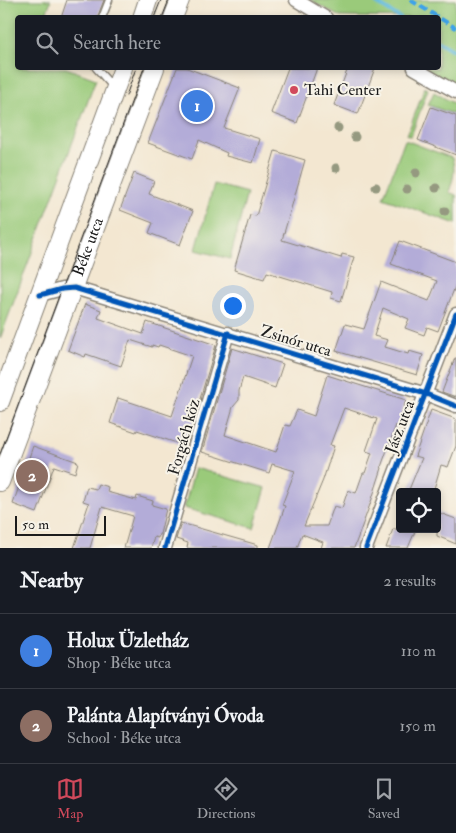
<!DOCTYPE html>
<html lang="en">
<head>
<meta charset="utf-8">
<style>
  :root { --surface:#171b24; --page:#20242c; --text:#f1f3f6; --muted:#9ea1a6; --line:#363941; --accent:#d1495b }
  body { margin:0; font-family:"IM FELL Double Pica",serif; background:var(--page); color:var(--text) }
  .controls { position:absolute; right:15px; bottom:15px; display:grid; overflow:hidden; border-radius:5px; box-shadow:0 2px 8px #0003 }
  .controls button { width:45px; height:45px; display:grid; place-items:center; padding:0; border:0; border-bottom:1px solid var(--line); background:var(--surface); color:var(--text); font:25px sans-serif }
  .scale { position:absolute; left:15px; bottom:12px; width:91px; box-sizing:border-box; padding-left:5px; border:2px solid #1c1c1c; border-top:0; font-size:14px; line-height:18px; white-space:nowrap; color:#1c1c1c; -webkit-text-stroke:4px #f7f3e8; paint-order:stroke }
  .you { position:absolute; left:232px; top:305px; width:18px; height:18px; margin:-12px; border:4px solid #fff; border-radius:50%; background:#1a73e8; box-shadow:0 0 0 8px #1a73e833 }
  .badge { display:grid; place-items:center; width:32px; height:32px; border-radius:50%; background:var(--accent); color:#fff; font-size:16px; font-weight:700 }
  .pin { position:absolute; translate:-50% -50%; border:2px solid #fff; box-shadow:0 1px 5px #0006 }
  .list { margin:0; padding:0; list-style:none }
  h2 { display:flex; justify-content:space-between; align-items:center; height:65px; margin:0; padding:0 20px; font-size:21px }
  h2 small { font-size:16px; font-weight:400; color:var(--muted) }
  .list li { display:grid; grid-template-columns:32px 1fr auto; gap:15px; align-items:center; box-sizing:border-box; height:75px; padding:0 20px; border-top:1px solid var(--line) }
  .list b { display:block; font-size:19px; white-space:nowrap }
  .list p { margin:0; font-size:16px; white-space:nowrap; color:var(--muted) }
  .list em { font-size:16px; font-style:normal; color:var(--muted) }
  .icon { flex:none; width:28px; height:28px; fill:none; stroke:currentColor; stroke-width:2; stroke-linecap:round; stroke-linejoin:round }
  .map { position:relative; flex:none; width:456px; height:548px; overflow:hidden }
  .search { position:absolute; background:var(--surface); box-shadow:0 2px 8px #0003; left:15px; right:15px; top:15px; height:55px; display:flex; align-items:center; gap:12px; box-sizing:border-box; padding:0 18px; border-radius:5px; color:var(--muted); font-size:19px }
  .sheet { height:215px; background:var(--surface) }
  nav { display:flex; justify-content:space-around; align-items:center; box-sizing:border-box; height:70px; border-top:1px solid var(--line); background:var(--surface); font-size:14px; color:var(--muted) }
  nav a { display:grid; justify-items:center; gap:2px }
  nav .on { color:var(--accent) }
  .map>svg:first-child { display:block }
  .green { fill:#9aca7a; stroke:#5b734b }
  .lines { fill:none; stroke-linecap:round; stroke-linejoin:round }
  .stream { stroke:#62bbdf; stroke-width:4 }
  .building { fill:#b3acd8; fill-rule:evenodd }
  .lane-casing { stroke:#888276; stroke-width:9 }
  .street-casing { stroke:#888276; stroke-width:15 }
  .secondary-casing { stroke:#888276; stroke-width:20 }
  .lane { stroke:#fff; stroke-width:6 }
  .street { stroke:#fff; stroke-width:12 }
  .secondary { stroke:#fff; stroke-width:18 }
  .tram { stroke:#1c1c1c; stroke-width:1 }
  .quiet { stroke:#3da2ea; stroke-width:4; stroke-dasharray:8 4; stroke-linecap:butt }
  .cycleway-casing { stroke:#f7f3e8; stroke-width:8 }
  .cycleway { stroke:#0057b8; stroke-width:5 }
  .tree { fill:#959980 }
  .poi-dot { fill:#d1495b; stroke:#f7f3e8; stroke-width:2 }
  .labels { text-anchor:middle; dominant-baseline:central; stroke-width:4; stroke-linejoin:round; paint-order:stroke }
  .poi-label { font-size:16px; fill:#1c1c1c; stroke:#f7f3e8; text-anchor:start }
  .street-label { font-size:16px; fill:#1c1c1c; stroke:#f7f3e8 }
</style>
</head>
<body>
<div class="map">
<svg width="456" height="548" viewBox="0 0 456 548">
  <rect width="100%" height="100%" fill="#f7f3e8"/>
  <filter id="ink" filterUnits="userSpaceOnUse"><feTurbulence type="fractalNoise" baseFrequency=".02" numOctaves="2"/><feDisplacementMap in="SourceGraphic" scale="10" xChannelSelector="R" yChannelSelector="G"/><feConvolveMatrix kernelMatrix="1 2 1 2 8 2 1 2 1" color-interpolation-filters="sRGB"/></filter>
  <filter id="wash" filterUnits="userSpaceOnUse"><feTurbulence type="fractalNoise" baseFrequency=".0096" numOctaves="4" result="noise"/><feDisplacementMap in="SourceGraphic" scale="20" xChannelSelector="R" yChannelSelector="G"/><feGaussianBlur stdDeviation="1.12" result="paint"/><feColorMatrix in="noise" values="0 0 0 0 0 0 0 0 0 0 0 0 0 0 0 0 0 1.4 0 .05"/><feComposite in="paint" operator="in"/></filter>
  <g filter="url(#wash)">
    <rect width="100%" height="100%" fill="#f3e7d1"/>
    <g class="green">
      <path d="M0,0H51L45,17L18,18V68H66L96,79L0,339Z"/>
      <path d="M310,0H456V87L424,68H438V18L340,17Z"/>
      <path d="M425,87L428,89L411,136L407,135Z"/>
      <path d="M434,92L456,105V115L428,105Z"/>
      <path d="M405,140L452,158C456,170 453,180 449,192L456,195V224L383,198Z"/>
      <path d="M214,184L247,193L230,259L196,250Z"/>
      <path d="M195,468L266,488L254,528L184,508Z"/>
    </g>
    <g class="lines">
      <g class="stream">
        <path d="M372,0L400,18"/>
        <path d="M438,41L456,52"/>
      </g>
    </g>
    <g id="blocks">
      <g class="building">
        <path d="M67,0H104L97,18H61Z"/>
        <path d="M177,68H187L240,88L224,128L260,139L253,163L226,156L227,153L199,140L192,159L148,143Z"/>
        <path d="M288,68H317L297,123L271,113Z"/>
        <path d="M348,68H375L358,114L334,105Z"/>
        <path d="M431,107L456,116V155L418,140Z"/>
        <path d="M275,151L305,160L282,240L341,258L342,254L354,257L341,301L331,298L332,292L267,272L264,279L234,270L250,215L256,216Z"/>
        <path d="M134,173L154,181L149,194L193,211L180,245L149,233L153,223L120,210Z"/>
        <path d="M400,241L456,262V284L438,331L427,327L424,335L405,328L409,319L383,308L374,336L388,340L385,347L408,354L409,351L423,355L417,375L336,351L345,324L364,329L381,282L429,301L437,281L391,264Z"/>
        <path d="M85,304L101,310L98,318L143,334L147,322L216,345L186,446L137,430L136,432L110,423L118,398L172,416L192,356L159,345L158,347L152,345V347L130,340L121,366L86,354L85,357L68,350Z"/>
        <path d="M232,348L283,364L275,388L243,377L239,391V400L233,407L225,435L276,452L285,425L290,426L297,410L314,416L327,375L406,400L398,426L396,425L381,467L382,468L372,499L354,548H321L323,542L302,534L297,548H270L283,512L285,506L282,505L295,471L272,464L269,473L202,452ZM344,408L377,419L366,451L372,453L365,473H363L356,493L348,490L342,508L334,506L327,526H304L323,480L334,446L330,445Z"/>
        <path d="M455,358H456V397L442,392Z"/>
        <path d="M431,410L456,419V446L448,467L441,465L433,492H408L422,458L415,456Z"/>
        <path d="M33,446L78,462L75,473L54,466L37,513L13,504Z"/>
        <path d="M98,484L108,487L107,492L136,500L137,496L153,501L152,505L166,509L160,534H159L158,538L154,537L151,548H124L133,516L102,507L90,548H74L89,503L83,501L87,487L96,489Z"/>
        <path d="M437,512L456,519V544L437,536Z"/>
        <path d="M181,523L258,545V548H187L188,543L176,539Z"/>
        <path d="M393,529H416L408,548H386Z"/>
      </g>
    </g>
  </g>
  <g filter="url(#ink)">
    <use href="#blocks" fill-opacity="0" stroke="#888276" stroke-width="1"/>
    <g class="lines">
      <g class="lane-casing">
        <g id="lane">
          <path d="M102,18L109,0"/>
          <path d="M96,68L113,87"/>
        </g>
      </g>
      <g class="street-casing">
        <g id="street">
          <path d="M296,0L326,18"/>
          <path d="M414,68L456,92"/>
          <path d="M40,295L62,289L74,288L426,394L456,406"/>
          <path d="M165,548L228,333"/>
          <path d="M366,548L456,314"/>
        </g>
      </g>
      <g class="secondary-casing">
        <g id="secondary">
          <path d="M142,18L148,0"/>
          <path d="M173,18L180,0"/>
          <path d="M0,402L123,68"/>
          <path id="s1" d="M0,482L155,68"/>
        </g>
      </g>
      <use href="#lane" class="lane"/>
      <use href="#street" class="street"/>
      <use href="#secondary" class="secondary"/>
      <g class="tram">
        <path d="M154,18L161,0"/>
        <path d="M162,18L169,0"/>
        <path d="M126,96L136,68"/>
        <path d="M0,454L144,68"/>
      </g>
      <path class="quiet" d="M410,0L456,28"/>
      <g class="cycleway-casing">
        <g id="cycleway">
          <path d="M40,295L62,289L74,288L426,394L456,406"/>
          <path d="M165,548L228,333"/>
          <path d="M366,548L456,314"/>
        </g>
      </g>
      <use href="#cycleway" class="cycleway"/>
    </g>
    <g class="tree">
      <circle cx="338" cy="128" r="4.5"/>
      <circle cx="355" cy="137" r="4.5"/>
      <circle cx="336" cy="168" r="4.5"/>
      <circle cx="416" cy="173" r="4.5"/>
      <circle cx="376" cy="187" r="4.5"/>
      <circle cx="436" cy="188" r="4.5"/>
      <circle cx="407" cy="189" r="4.5"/>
      <circle cx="445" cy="211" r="4.5"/>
    </g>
  </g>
  <circle class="poi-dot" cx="294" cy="90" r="5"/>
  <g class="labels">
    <g class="poi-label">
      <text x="304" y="90">Tahi Center</text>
    </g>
    <g class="street-label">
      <text stroke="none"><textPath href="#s1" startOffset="251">Béke utca</textPath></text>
      <text transform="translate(296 341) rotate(17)">Zsinór utca</text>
      <text transform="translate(400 427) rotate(-69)">Jász utca</text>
      <text transform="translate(184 437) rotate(-74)">Forgách köz</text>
    </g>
  </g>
</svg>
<div class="controls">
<button><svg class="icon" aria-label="locate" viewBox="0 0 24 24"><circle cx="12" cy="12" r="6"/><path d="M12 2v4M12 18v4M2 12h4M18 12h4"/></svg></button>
</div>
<div class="scale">50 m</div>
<div class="you"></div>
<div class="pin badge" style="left:197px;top:106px;background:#3f7fe0">1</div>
<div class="pin badge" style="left:32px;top:476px;background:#8d6e63">2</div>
<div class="search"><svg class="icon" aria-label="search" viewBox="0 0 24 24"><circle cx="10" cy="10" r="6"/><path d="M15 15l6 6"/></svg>Search here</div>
</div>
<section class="sheet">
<h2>Nearby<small>2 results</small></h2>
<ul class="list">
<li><span class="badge" style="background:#3f7fe0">1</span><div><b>Holux Üzletház</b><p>Shop · Béke utca</p></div><em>110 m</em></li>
<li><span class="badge" style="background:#8d6e63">2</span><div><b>Palánta Alapítványi Óvoda</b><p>School · Béke utca</p></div><em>150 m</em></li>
</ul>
</section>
<nav>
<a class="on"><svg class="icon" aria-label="map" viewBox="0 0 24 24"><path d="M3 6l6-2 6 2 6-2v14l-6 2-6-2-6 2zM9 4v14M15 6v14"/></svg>Map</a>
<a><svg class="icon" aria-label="directions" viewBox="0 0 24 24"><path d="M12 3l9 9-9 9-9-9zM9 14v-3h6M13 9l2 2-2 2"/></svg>Directions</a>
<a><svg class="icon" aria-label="saved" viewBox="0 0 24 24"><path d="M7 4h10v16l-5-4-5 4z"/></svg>Saved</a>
</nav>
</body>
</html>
